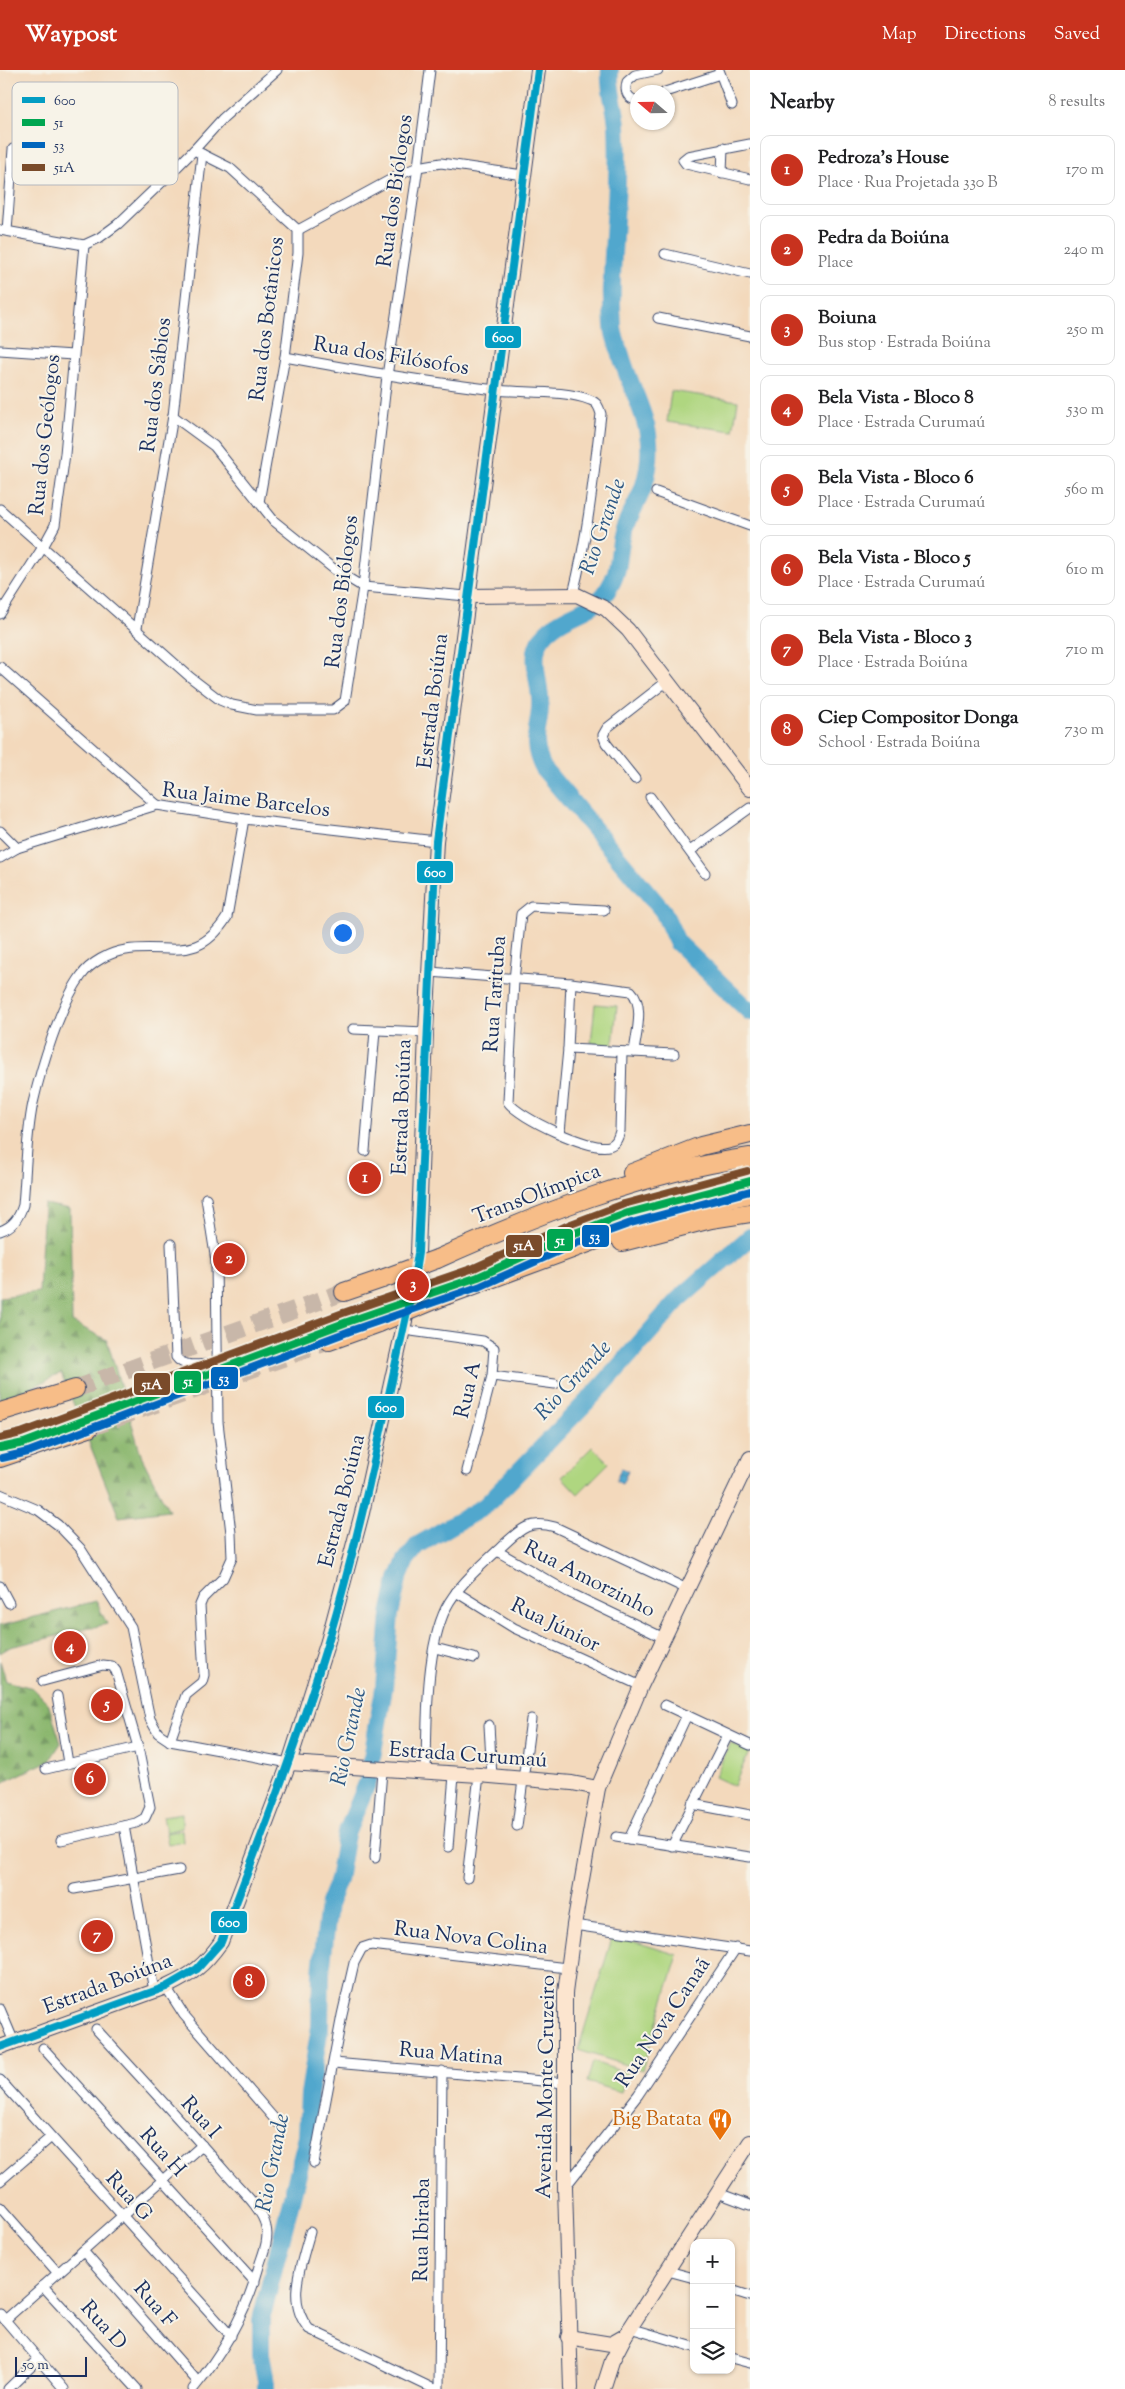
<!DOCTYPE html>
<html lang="en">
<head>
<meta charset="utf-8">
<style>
  :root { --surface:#fff; --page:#f2f2f2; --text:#202124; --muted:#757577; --line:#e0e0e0; --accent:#c8321e }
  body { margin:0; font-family:"Sorts Mill Goudy",serif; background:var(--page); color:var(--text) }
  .controls { position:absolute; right:15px; bottom:15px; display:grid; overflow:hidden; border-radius:10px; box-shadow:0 1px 4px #0004 }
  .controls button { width:45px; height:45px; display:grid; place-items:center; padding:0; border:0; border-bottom:1px solid var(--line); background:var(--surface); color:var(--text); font:25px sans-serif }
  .compass { position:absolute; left:630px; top:15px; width:45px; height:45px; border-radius:50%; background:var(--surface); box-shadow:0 1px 4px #0004; rotate:290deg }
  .scale { position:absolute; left:15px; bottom:12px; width:72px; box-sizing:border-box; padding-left:5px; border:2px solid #1b2f5e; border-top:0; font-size:14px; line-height:18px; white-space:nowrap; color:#1b2f5e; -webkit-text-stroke:4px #f7f3e8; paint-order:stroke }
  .you { position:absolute; left:342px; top:862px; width:18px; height:18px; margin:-12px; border:4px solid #fff; border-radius:50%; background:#1a73e8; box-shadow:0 0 0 8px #1a73e833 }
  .badge { display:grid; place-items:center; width:32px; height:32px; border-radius:50%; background:var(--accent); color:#fff; font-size:16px; font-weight:700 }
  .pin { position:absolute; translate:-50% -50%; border:2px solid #fff; box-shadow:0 1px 5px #0006 }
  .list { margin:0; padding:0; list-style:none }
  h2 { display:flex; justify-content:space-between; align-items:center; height:65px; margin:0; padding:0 20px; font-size:21px }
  h2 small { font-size:16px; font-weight:400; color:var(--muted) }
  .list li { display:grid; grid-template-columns:32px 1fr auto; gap:15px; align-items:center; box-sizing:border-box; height:70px; margin:0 10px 10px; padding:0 10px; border:1px solid var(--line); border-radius:10px }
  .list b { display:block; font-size:19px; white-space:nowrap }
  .list p { margin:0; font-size:16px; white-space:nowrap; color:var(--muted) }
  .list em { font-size:16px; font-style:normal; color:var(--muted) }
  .icon { flex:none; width:28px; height:28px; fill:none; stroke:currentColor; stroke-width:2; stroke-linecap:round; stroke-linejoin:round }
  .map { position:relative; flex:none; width:750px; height:2319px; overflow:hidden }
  header { display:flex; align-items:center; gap:30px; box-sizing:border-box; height:70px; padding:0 25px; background:var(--accent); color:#fff }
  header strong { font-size:24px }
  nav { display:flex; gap:28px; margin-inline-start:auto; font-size:18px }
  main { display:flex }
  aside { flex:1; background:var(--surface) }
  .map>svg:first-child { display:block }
  .grass { fill:url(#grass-tufts); stroke:#65826f }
  .forest { fill:url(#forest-firs); stroke:#537366 }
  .garden { fill:#afd680; stroke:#65826f }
  .water { fill:url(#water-ripples); stroke:#366b96 }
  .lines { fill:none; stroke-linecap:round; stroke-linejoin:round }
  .river { stroke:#51a7cd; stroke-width:18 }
  .highway-tunnel { stroke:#c8b7a9; stroke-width:18; stroke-dasharray:18 9; stroke-linecap:butt }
  .street-casing { stroke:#3b486c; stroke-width:11 }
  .secondary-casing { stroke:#3b486c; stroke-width:16 }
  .highway-casing { stroke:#3b486c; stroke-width:20 }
  .street { stroke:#fff; stroke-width:9 }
  .secondary { stroke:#fce5cf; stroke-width:14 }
  .highway { stroke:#f7bd88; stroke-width:18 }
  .highway-bridge-casing { stroke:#3b486c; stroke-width:20; stroke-linecap:butt }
  .highway-bridge { stroke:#f7bd88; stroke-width:18 }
  .bus-1-casing { stroke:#f7f3e8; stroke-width:11 }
  .bus-2-casing { stroke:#f7f3e8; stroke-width:11 }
  .bus-3-casing { stroke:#f7f3e8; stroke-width:11 }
  .bus-4-casing { stroke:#f7f3e8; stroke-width:11 }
  .bus-1 { stroke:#039dc3; stroke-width:8 }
  .bus-2 { stroke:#00a651; stroke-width:8 }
  .bus-3 { stroke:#0065bd; stroke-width:8 }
  .bus-4 { stroke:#7a4b2a; stroke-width:8 }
  .labels { text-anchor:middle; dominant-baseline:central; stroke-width:4; stroke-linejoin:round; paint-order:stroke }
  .street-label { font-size:21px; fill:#1b2f5e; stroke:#f7f3e8 }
  .food-label { font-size:21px; fill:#c56008; stroke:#f7f3e8; text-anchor:end }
  .water-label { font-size:22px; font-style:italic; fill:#2e5985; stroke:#f7f3e8 }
  .key { fill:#f7f3e8; stroke:#b5b8bf; stroke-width:1 }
  .key-label { font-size:14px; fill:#1b2f5e }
  .line-badge { stroke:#f7f3e8; stroke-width:2 }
  .badge-label { font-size:14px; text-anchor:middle; font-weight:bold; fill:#fff }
</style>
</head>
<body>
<header>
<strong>Waypost</strong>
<nav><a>Map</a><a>Directions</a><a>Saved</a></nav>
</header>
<main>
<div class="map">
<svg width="750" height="2319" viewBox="0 0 750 2319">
  <defs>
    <pattern id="grass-tufts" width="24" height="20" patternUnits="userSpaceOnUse" patternTransform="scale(1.25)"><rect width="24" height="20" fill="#afd680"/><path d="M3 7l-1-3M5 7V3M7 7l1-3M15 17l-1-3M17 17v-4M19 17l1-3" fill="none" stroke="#96b871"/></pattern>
    <pattern id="forest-firs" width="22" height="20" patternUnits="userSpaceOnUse" patternTransform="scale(1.25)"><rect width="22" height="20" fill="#8bb76e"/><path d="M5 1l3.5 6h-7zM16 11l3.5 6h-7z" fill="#71955e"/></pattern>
    <pattern id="water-ripples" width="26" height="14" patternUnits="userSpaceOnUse" patternTransform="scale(1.25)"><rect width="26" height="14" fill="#51a7cd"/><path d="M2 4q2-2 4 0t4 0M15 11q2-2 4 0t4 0" fill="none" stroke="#4288aa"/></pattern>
  </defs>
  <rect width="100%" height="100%" fill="#f7f3e8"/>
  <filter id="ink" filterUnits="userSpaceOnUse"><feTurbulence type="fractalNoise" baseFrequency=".02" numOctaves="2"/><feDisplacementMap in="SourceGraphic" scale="10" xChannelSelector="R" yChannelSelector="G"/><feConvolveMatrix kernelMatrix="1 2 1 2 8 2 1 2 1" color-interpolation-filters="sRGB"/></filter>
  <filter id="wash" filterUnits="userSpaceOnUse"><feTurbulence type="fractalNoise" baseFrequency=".0096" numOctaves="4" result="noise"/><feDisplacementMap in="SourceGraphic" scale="20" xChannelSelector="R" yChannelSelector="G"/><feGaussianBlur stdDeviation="1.12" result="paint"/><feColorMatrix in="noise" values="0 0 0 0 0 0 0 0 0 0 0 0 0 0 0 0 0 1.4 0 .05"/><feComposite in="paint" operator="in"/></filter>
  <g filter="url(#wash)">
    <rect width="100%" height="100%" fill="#f3d9bc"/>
    <path class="grass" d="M182,1743V1758L166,1762L163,1746Z"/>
    <g class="forest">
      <path d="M44,1134L70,1139L72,1252L107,1270L142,1388L169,1441L119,1447L61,1303L0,1334V1227L39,1222Z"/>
      <path d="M96,1531L107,1554L10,1577L0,1583V1556Z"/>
      <path d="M0,1591L6,1611L33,1618L48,1633L61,1673L50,1690L0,1714Z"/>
    </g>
    <g class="garden">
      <path d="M671,321L738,331L733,361L667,352Z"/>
      <path d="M595,934L617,936L613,975L591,973Z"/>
      <path d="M592,1377L609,1393L578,1424L562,1407Z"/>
      <path d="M730,1673L749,1682L734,1716L715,1707Z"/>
      <path d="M182,1760L183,1772L168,1775L166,1763Z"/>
      <path d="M613,1865L678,1885L642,2000L578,1980Z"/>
      <path d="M593,1992L627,2003L621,2022L587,2012Z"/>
    </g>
    <path class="water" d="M621,1398L628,1401L622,1414L616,1411Z"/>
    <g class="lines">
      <g class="river">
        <path d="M610,0C608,20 616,37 617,56C621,121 608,191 613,256C613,264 617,274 620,282C634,333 661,359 644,415C639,431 629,445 624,460C616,484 623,497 607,521C595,540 570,543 554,556C525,577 538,600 540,628C542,658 528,666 543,698L663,841L677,872L750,942"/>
        <path d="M266,2319V2310L261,2285V2250L307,2067L309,2024L320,1957L321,1902L329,1833L338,1810L346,1764L368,1711L384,1618L390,1544L398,1509L406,1490L418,1475L485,1436L602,1316L678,1230L750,1167"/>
      </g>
    </g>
  </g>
  <g filter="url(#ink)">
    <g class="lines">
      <g class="highway-tunnel">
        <path d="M75,1319L344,1222"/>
        <path d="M89,1358L329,1271"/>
      </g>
      <g class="street-casing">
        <g id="street">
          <path d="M719,0L732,35"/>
          <path d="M665,22L720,4"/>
          <path d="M638,31C628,29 624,22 627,12L635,5L658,0"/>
          <path d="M750,74L688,86L683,90L686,94L750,109"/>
          <path d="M202,84L230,98L298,160V183L285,287L259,432"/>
          <path d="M722,103L723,78"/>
          <path d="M0,160L84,175L99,168L118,154L163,111L194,80L223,48L277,0"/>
          <path d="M298,160L399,105L418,97L441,93L523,105"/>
          <path d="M7,161L13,79"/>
          <path d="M665,184L750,204"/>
          <path d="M658,248L750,266"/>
          <path d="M0,280L73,285"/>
          <path d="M285,287C355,300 425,312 496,320C523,323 566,320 590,330C597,332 599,337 601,344C594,404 588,465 573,524"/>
          <path d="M173,346L214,376L274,451L335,500L363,517L467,526"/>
          <path d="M656,422L750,456"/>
          <path d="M0,439L190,607L220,630L232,635L257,640H333L345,631L363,517L387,306L418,97L430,0"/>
          <path d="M0,544L43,477L55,455L65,384L84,175"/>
          <path d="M137,558L173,346L202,84L194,80"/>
          <path d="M0,597L157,735"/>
          <path d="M635,709L606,673L603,665L607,658L666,612"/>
          <path d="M650,727L705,803"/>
          <path d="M0,761L17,778"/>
          <path d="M690,781L750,738"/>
          <path d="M0,788L17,778L157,735L244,749L436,771"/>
          <path d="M604,840L531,836L521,844L514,910L508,1032C519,1048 590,1081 609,1076C616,1074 618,1068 620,1061L622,983"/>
          <path d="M430,902L571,913L631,921C645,935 636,964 634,982"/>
          <path d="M353,959L426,962"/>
          <path d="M568,979L674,984"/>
          <path d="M560,1062L568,979L571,913"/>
          <path d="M365,1081L375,961"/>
          <path d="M0,1161C13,1157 19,1148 23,1135C26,1102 26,1066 33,1033C41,998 60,935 81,906C90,893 110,882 126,880C170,873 197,895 227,847L244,749"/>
          <path d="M171,1174L176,1287C184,1299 204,1294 218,1293"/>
          <path d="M404,1260L483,1271L494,1278L492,1306L467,1401"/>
          <path d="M492,1306L555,1314"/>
          <path d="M0,1424L38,1440L58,1455L80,1478L131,1557L150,1649L158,1663L170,1671L289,1693"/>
          <path d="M497,1481L568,1522L664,1568"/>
          <path d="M0,1516L9,1533"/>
          <path d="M456,1522L514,1558L641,1616"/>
          <path d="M435,1578L474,1588"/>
          <path d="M43,1611L103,1595L112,1596L116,1601L138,1677L150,1737L145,1748L136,1753L61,1770"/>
          <path d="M57,1626L68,1693"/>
          <path d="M665,1635L750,1675"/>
          <path d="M489,1655L492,1707"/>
          <path d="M170,1671L186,1625L202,1612L204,1605L200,1535L203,1528L223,1508L232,1488L231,1463L218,1352L216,1191L206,1128"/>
          <path d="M46,1699L138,1677"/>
          <path d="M426,1703C427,1655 425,1581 446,1538C457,1516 481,1496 499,1479C519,1461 527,1449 555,1457L687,1519"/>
          <path d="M692,1734L750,1745"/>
          <path d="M124,1756L154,1921"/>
          <path d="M517,1756L531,1649"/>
          <path d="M616,1767L750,1787"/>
          <path d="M629,1769L687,1645"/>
          <path d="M672,1776L728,1665"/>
          <path d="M448,1777L454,1705"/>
          <path d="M375,1788L382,1701"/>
          <path d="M467,1808L479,1705"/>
          <path d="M74,1819L179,1800"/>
          <path d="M574,1855L750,1881"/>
          <path d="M166,1917L184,1945L278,2053"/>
          <path d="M0,1939L14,1972"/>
          <path d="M96,1959C140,2007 185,2055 228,2105C240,2119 262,2138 266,2157C269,2169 264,2181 260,2193C247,2241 224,2282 193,2319"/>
          <path d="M43,1978L255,2212"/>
          <path d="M334,1993L565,2013"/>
          <path d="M0,2010L231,2266"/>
          <path d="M314,2093L342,1945L354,1893L362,1878L371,1875L567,1898"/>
          <path d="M0,2111L51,2067"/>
          <path d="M565,2117L638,2025L736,1878"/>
          <path d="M718,2123L750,2135"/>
          <path d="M0,2137L58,2203"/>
          <path d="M310,2162C302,2193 285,2232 309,2259L434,2319"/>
          <path d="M83,2181L198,2312"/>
          <path d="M668,2201L694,2208"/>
          <path d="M43,2216L137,2319"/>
          <path d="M731,2220L750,2226"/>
          <path d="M0,2244L64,2319"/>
          <path d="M5,2250L202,2075"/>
          <path d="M630,2258L694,2277"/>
          <path d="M731,2288L750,2293"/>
          <path d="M8,2319L39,2289"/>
          <path d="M439,2319L442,2001"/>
        </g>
      </g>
      <g class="secondary-casing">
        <g id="secondary">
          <path d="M467,526L577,525L606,539L628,560L750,719"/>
          <path d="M289,1693L479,1705L572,1713L598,1718"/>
          <path d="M0,1977L166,1917C193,1904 204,1896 221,1872L289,1693L328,1571L362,1443L413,1215L418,1183L426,962L436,771L538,0"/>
          <path d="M568,2267L611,2274L625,2266"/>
          <path d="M571,2319L565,2117V1923L574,1855L598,1718L641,1616L750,1388"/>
          <path d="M603,2319L612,2291L625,2266L750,2072"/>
        </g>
      </g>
      <g class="highway-casing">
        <g id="highway">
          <path d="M632,1103L701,1076L750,1064"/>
          <path d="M622,1172L711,1149L750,1143"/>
          <path d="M437,1189C538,1144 641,1103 750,1087"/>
          <path d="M344,1222L382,1209"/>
          <path d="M447,1225L648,1151L699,1135L750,1124"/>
          <path d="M329,1271L379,1253"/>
          <path d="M0,1342L75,1319"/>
          <path d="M0,1388L89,1358"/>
        </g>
      </g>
      <use href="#street" class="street"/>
      <use href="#secondary" class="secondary"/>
      <use href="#highway" class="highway"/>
      <g class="highway-bridge-casing">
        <g id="highway-bridge">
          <path d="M382,1209L437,1189"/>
          <path d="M379,1253L447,1225"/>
        </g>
      </g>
      <use href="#highway-bridge" class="highway-bridge"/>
      <g class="bus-1-casing">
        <path id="bus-1" d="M0,1977L166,1917L197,1899L221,1872C259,1773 297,1674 328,1572C363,1455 386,1334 413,1215L418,1183L436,771L538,0"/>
      </g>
      <g class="bus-2-casing">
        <path id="bus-2" d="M0,1378L24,1373L347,1252L478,1207L575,1163L628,1143L750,1111"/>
      </g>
      <g class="bus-3-casing">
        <path id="bus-3" d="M2,1388L28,1382L350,1261L481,1216L579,1172L631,1153L750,1121"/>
      </g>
      <g class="bus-4-casing">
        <path id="bus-4" d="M0,1368L21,1363L343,1243L474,1198L571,1154L624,1134L747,1101"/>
      </g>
      <use href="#bus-1" class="bus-1"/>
      <use href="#bus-2" class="bus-2"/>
      <use href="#bus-3" class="bus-3"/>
      <use href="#bus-4" class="bus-4"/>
    </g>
  </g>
  <defs>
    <g id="restaurant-pin" transform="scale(1.25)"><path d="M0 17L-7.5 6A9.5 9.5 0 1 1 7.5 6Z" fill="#e8710a" stroke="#f7f3e8"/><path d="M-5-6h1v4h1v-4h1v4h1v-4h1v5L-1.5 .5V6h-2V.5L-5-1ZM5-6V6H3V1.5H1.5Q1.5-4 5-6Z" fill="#fff"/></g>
  </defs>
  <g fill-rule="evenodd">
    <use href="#restaurant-pin" x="720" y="2050"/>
  </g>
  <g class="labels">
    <g class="street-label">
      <text transform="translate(396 121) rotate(-82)">Rua dos Biólogos</text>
      <text transform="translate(268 249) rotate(-83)">Rua dos Botânicos</text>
      <text transform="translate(391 287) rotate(9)">Rua dos Filósofos</text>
      <text transform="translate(157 315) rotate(-83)">Rua dos Sábios</text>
      <text transform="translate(46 365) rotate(-84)">Rua dos Geólogos</text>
      <text transform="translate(343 522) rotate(-83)">Rua dos Biólogos</text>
      <text transform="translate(434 631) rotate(-83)">Estrada Boiúna</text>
      <text transform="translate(246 731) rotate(7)">Rua Jaime Barcelos</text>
      <text transform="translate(496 924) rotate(-86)">Rua Tarituba</text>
      <text transform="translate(403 1037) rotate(-88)">Estrada Boiúna</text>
      <text transform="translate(537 1125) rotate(-21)">TransOlímpica</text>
      <text transform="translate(469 1320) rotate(-77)">Rua A</text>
      <text transform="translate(343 1431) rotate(-76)">Estrada Boiúna</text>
      <text transform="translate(589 1510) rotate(27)">Rua Amorzinho</text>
      <text transform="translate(555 1556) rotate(26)">Rua Júnior</text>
      <text transform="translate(468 1686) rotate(4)">Estrada Curumaú</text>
      <text transform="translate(471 1869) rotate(7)">Rua Nova Colina</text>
      <text transform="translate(108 1915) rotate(-21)">Estrada Boiúna</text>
      <text transform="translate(664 1953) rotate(-56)">Rua Nova Canaã</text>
      <text transform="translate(451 1985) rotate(5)">Rua Matina</text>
      <text transform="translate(547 2017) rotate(-89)">Avenida Monte Cruzeiro</text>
      <text transform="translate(200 2048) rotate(48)">Rua I</text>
      <text transform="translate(162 2083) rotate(48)">Rua H</text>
      <text transform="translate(128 2127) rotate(48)">Rua G</text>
      <text transform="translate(423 2160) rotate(-89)">Rua Ibiraba</text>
      <text transform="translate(154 2235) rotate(49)">Rua F</text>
      <text transform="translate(103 2256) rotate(48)">Rua D</text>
    </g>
    <g class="food-label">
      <text x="702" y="2050">Big Batata</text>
    </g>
    <g class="water-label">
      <text transform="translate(604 457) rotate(-71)">Rio Grande</text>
      <text transform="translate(574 1311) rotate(-47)">Rio Grande</text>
      <text transform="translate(350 1667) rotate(-78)">Rio Grande</text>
      <text transform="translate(274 2093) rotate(-79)">Rio Grande</text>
    </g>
  </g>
  <rect x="12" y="12" width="166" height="103" rx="8" class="key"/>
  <rect x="22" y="27" width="23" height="6" fill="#039dc3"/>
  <rect x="22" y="49" width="23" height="7" fill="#00a651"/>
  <rect x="22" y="72" width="23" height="6" fill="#0065bd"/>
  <rect x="22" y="94" width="23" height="7" fill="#7a4b2a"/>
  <g class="key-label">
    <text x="54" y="35">600</text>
    <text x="54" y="57">51</text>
    <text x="54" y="80">53</text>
    <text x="54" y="102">51A</text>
  </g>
  <g class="line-badge">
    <rect x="484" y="255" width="38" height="24" rx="5" fill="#039dc3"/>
    <rect x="416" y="790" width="38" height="24" rx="5" fill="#039dc3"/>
    <rect x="581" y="1154" width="29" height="24" rx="5" fill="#0065bd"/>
    <rect x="546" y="1158" width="28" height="24" rx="5" fill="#00a651"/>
    <rect x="505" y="1164" width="38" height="24" rx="5" fill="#7a4b2a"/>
    <rect x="210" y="1296" width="29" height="24" rx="5" fill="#0065bd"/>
    <rect x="173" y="1300" width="29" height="24" rx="5" fill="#00a651"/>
    <rect x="133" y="1302" width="38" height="24" rx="5" fill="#7a4b2a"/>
    <rect x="367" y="1325" width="38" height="24" rx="5" fill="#039dc3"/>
    <rect x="210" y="1840" width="38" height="24" rx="5" fill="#039dc3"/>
  </g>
  <g class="badge-label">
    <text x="503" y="272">600</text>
    <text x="435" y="807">600</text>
    <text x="595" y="1171">53</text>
    <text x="560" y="1175">51</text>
    <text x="524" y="1180">51A</text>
    <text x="224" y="1313">53</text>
    <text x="188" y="1316">51</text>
    <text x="152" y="1319">51A</text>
    <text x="386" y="1342">600</text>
    <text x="229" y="1857">600</text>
  </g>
</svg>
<div class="controls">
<button>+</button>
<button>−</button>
<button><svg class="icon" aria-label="layers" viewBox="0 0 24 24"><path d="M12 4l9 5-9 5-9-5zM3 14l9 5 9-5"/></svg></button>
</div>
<svg class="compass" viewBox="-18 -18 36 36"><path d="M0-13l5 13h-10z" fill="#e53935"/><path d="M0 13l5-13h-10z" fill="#757577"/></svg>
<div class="scale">50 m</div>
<div class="you"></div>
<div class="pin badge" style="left:365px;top:1108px">1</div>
<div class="pin badge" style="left:229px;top:1189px">2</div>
<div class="pin badge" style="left:413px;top:1215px">3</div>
<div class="pin badge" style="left:70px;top:1577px">4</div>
<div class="pin badge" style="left:107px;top:1635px">5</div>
<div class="pin badge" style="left:90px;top:1709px">6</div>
<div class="pin badge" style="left:97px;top:1866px">7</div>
<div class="pin badge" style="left:249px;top:1912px">8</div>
</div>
<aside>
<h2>Nearby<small>8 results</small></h2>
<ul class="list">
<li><span class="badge">1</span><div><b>Pedroza's House</b><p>Place · Rua Projetada 330 B</p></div><em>170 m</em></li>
<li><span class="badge">2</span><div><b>Pedra da Boiúna</b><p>Place</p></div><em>240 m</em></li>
<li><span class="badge">3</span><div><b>Boiuna</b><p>Bus stop · Estrada Boiúna</p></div><em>250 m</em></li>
<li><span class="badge">4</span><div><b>Bela Vista - Bloco 8</b><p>Place · Estrada Curumaú</p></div><em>530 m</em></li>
<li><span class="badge">5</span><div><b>Bela Vista - Bloco 6</b><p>Place · Estrada Curumaú</p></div><em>560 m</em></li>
<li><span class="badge">6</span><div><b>Bela Vista - Bloco 5</b><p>Place · Estrada Curumaú</p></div><em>610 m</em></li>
<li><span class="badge">7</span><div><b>Bela Vista - Bloco 3</b><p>Place · Estrada Boiúna</p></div><em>710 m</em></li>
<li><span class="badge">8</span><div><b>Ciep Compositor Donga</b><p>School · Estrada Boiúna</p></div><em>730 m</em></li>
</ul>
</aside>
</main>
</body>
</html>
